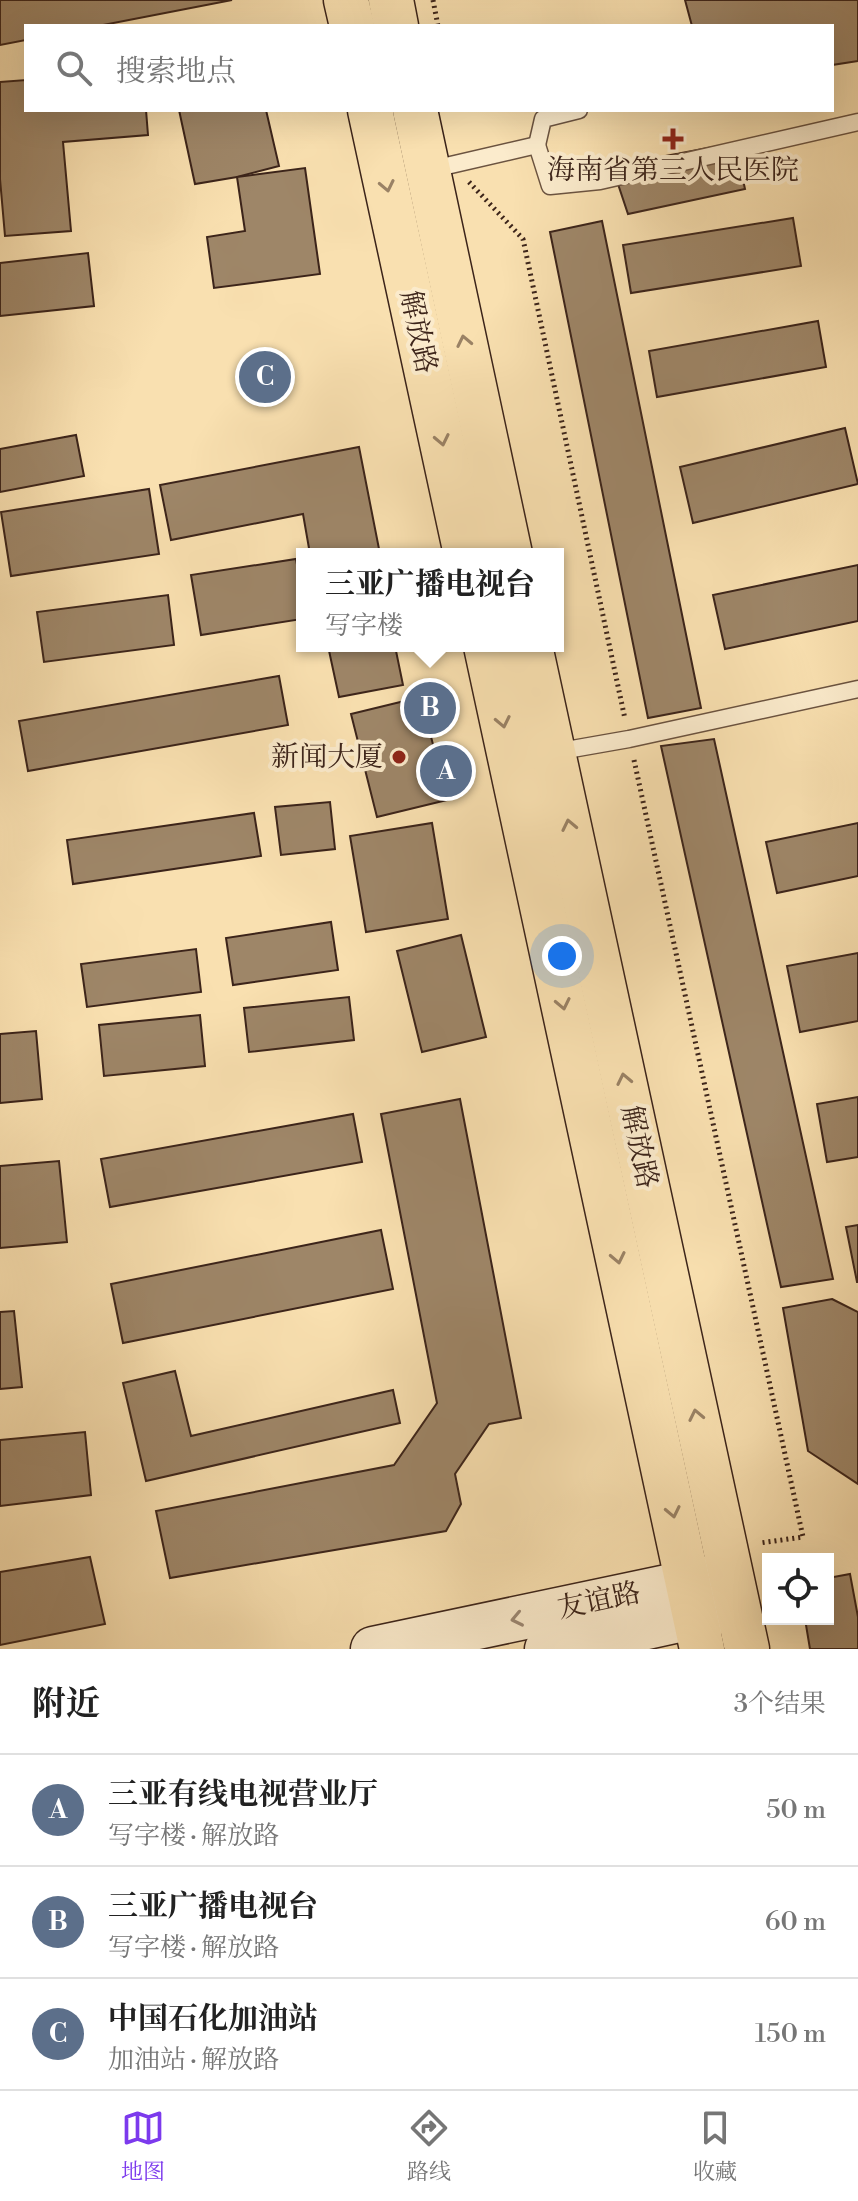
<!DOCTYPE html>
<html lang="zh">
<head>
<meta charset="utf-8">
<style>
  :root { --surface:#fff; --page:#f6f6f6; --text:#222; --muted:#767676; --line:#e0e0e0; --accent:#7c3aed }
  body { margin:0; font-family:"Libre Bodoni","Noto Serif SC",serif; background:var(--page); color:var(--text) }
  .controls { position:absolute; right:24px; bottom:24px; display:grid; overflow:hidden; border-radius:0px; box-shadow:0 8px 32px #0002 }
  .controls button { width:72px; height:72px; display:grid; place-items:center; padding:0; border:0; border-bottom:2px solid var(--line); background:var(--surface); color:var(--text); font:40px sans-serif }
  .you { position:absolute; left:562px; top:956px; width:28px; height:28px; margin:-20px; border:6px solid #fff; border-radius:50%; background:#1a73e8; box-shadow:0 0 0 12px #1a73e833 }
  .badge { display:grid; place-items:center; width:52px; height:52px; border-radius:50%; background:var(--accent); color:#fff; font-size:26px; font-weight:700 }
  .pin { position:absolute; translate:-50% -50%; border:4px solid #fff; box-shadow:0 2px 8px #0006 }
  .popup { position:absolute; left:296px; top:548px; width:268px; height:104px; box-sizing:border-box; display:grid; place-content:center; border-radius:0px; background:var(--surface); filter:drop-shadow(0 2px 6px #0005); font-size:26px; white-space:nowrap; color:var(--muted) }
  .popup b { font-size:30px; color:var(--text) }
  .popup::after { content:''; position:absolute; left:50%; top:100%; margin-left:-16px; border:16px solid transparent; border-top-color:var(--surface) }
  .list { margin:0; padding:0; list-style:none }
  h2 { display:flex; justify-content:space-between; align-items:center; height:104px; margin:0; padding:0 32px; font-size:34px }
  h2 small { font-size:26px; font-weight:400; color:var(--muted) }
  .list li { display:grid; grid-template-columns:52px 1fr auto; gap:24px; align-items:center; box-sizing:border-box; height:112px; padding:0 32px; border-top:2px solid var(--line) }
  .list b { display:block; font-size:30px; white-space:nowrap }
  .list p { margin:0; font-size:26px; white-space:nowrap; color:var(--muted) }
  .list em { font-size:26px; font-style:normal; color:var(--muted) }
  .icon { flex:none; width:44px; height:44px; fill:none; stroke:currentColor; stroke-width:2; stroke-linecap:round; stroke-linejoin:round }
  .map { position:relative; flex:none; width:858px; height:1649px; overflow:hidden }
  .search { position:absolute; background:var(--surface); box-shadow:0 8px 32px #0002; left:24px; right:24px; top:24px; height:88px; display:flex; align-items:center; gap:20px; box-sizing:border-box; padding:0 28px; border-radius:0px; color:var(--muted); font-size:30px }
  .sheet { height:440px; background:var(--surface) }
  nav { display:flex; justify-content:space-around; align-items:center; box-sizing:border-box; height:112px; border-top:2px solid var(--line); background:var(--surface); font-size:22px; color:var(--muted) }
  nav a { display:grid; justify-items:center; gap:4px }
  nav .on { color:var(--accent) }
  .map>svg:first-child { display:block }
  .building { fill:#9e8668; stroke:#3c241a; stroke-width:2 }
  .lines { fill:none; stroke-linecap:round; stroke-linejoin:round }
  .lane-casing { stroke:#6b5340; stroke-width:19 }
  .secondary-casing { stroke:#3c241a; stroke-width:47 }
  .primary-casing { stroke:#3c241a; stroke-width:47 }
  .path { stroke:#3c241a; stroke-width:5; stroke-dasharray:2 4; stroke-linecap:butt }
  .lane { stroke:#fbebcc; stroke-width:16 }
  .secondary { stroke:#fbebcc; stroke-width:44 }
  .primary { stroke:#f9e0b0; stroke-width:44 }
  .oneway { stroke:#9a8265 }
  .oneway2 { stroke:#9c8873 }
  .poi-dot { fill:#8f2418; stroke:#fbebcc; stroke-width:3 }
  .labels { text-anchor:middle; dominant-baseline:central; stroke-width:8; stroke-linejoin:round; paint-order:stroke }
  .poi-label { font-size:28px; fill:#3c241a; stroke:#fbebcc }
  .street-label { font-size:28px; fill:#3c241a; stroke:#fbebcc }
</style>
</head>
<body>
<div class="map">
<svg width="858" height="1649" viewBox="0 0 858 1649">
  <rect width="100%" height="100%" fill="#f9e0b0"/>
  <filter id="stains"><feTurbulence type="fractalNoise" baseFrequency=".0025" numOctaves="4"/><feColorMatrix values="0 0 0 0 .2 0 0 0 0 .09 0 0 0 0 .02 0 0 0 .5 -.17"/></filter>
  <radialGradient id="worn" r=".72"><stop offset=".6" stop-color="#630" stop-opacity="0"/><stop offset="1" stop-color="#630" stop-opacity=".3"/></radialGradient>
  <g class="building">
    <path d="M0,0H232L98,26H26V40L0,45Z"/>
    <path d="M685,0H858V61L832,65V26H692Z"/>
    <path d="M26,80V110H146L148,135L63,142L71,231L5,236L0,179V82Z"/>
    <path d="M179,110H266L279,166L237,177L195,184Z"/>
    <path d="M735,143L745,189L628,214L612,166Z"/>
    <path d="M305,168L320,274L214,288L207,237L245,231L237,177Z"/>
    <path d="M793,218L801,266L631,293L623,245Z"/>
    <path d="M602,221L701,708L648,718L550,232Z"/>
    <path d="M88,253L94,306L0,316V263Z"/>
    <path d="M818,321L826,367L657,397L649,351Z"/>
    <path d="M845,428L858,484L693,523L680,467Z"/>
    <path d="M76,435L84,476L0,492V449Z"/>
    <path d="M359,447L380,554H310L303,514L171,540L160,485Z"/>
    <path d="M149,489L159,554L11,576L1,512Z"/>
    <path d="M296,559L302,592V619L201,635L191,575Z"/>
    <path d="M858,565V621L725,649L713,595Z"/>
    <path d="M168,595L174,645L44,662L37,612Z"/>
    <path d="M328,646H395L403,685L339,697Z"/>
    <path d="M279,676L288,725L28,771L19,721Z"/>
    <path d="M421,697L447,800L377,817L351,714Z"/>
    <path d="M714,739L833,1279L781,1287L661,746Z"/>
    <path d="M330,802L335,849L281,855L275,807Z"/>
    <path d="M254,813L261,856L73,884L67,840Z"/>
    <path d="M432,823L448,919L366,932L350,836Z"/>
    <path d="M858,823V876L777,893L766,842Z"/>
    <path d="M331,922L338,970L233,985L226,938Z"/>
    <path d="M461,935L486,1037L422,1052L397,951Z"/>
    <path d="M196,949L201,992L87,1007L81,964Z"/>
    <path d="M858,953V1021L800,1032L787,966Z"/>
    <path d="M349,997L354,1040L249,1052L244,1008Z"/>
    <path d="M200,1015L205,1066L104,1076L99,1025Z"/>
    <path d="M36,1031L42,1099L0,1103V1034Z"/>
    <path d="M858,1097V1157L827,1162L817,1104Z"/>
    <path d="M460,1099L521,1418L489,1424L455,1474L461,1504L446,1531L170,1578L156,1511L394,1465L437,1403L381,1114Z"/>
    <path d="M353,1114L362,1162L110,1207L101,1159Z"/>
    <path d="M59,1161L67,1242L0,1248V1166Z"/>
    <path d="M858,1225V1282H857L846,1227Z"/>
    <path d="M381,1230L393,1289L123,1343L111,1284Z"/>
    <path d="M832,1299L858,1312V1484L808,1451L783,1308Z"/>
    <path d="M14,1311L22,1387L0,1389V1312Z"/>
    <path d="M175,1371L191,1436L393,1390L400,1423L146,1481L123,1383Z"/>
    <path d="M85,1432L91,1495L0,1506V1440Z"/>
    <path d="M90,1557L105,1624L0,1645V1572Z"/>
    <path d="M850,1574L858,1617V1649H810L805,1619H828V1578Z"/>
  </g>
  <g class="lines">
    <g class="lane-casing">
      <g id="lane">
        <path d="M537,145L543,119L579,110"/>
        <path d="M429,170L537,145L550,186L600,181L858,122"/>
        <path d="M555,752L629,739L858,689"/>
      </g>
    </g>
    <g class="secondary-casing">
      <g id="secondary">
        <path d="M373,1649L724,1575"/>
        <path d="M547,1649L733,1608"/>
      </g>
    </g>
    <g class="primary-casing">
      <g id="primary">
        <path d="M346,0L352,26"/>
        <path d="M391,0L396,26"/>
        <path d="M370,110L466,554"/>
        <path d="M415,110L510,554"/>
        <path d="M486,646L702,1649"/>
        <path d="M530,646L747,1649"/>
      </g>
    </g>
    <g class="path">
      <path d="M433,0L438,26"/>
      <path d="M469,182L523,239L625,719"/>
      <path d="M634,760L803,1537L760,1543"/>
    </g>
    <use href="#lane" class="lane"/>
    <use href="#secondary" class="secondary"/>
    <use href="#primary" class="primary"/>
  </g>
  <defs><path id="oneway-chevron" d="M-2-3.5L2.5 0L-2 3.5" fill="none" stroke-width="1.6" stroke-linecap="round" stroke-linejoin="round" transform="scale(2)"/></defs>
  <g class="oneway">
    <use href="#oneway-chevron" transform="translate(387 186) rotate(78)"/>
    <use href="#oneway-chevron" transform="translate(464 341) rotate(-102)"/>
    <use href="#oneway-chevron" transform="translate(442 440) rotate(78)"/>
    <use href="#oneway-chevron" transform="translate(503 722) rotate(78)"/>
    <use href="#oneway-chevron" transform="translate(569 825) rotate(-102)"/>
    <use href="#oneway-chevron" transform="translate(563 1004) rotate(78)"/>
    <use href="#oneway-chevron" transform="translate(624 1079) rotate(-102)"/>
    <use href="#oneway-chevron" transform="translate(618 1258) rotate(78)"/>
    <use href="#oneway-chevron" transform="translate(696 1415) rotate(-102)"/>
    <use href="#oneway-chevron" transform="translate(673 1512) rotate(78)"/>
  </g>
  <use class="oneway2" href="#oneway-chevron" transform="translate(517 1619) rotate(168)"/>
  <g class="poi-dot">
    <path d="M669 127h8v8h8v8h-8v8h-8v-8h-8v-8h8z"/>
    <circle cx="399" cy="757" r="8"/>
  </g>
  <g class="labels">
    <g class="poi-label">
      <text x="673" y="170">海南省第三人民医院</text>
      <text x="383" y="757" text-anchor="end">新闻大厦</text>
    </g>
    <g class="street-label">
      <text transform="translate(418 332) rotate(78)">解放路</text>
      <text transform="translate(639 1147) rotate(78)">解放路</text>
      <text transform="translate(599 1601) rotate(-12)">友谊路</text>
    </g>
  </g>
  <rect width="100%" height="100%" filter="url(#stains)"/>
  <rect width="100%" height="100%" fill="url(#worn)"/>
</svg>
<div class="controls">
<button><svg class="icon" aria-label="locate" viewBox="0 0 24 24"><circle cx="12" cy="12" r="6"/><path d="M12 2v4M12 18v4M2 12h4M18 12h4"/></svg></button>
</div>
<div class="you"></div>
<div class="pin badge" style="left:446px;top:771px;background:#5c6f8a">A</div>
<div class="pin badge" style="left:430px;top:708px;background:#5c6f8a">B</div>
<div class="popup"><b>三亚广播电视台</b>写字楼</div>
<div class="pin badge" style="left:265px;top:377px;background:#5c6f8a">C</div>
<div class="search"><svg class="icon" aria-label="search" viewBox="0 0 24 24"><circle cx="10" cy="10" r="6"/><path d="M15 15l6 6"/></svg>搜索地点</div>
</div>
<section class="sheet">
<h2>附近<small>3个结果</small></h2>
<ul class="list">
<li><span class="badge" style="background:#5c6f8a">A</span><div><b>三亚有线电视营业厅</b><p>写字楼 · 解放路</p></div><em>50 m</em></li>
<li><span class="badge" style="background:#5c6f8a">B</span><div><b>三亚广播电视台</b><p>写字楼 · 解放路</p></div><em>60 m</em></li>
<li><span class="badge" style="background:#5c6f8a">C</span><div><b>中国石化加油站</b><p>加油站 · 解放路</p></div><em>150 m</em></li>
</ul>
</section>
<nav>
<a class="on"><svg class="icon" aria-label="map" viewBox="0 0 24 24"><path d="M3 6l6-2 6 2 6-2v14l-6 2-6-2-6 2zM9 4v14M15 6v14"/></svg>地图</a>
<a><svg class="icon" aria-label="directions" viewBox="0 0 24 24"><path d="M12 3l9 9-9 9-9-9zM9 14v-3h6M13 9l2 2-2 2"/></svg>路线</a>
<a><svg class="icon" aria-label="saved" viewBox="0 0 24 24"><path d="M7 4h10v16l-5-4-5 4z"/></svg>收藏</a>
</nav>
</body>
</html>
